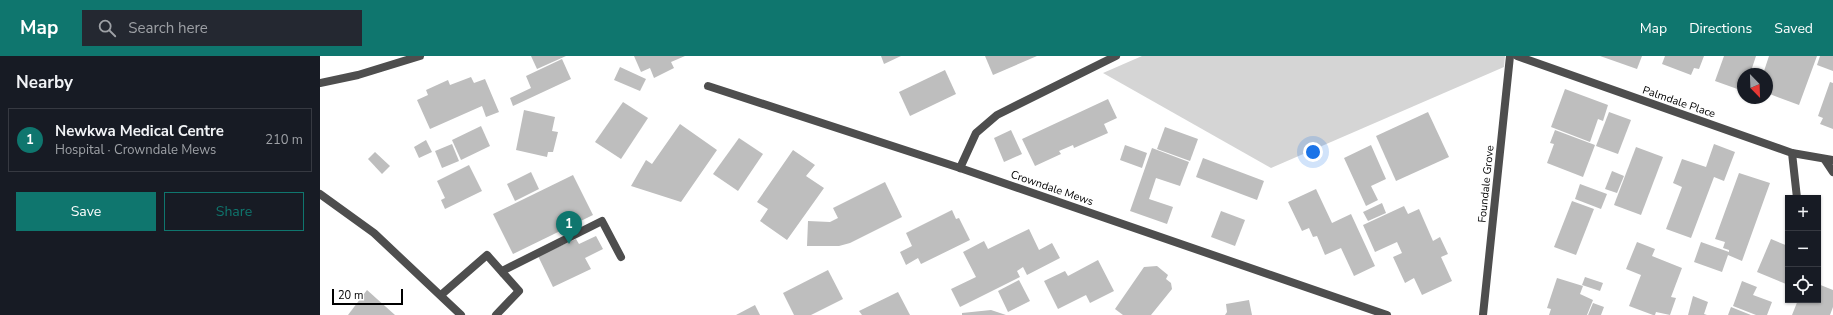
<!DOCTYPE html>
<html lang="en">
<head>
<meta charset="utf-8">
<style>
  :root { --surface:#171b24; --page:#242831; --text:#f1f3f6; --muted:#9ea1a6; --line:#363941; --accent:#0f766e }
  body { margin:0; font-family:"Nunito Sans",sans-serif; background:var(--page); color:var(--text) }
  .controls { position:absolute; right:12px; bottom:12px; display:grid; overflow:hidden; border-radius:0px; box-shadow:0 1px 3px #0004 }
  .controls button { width:36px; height:36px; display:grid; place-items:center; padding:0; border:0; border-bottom:1px solid var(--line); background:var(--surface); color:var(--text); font:20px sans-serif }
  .compass { position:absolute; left:1417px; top:12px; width:36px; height:36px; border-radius:50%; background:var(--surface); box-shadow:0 1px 3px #0004; rotate:157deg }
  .scale { position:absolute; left:12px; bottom:10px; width:71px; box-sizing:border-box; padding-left:4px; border:2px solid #000; border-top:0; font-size:11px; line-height:14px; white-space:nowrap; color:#000; -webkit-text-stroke:3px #fff; paint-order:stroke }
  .you { position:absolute; left:993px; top:96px; width:14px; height:14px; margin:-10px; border:3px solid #fff; border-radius:50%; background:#1a73e8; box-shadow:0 0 0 6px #1a73e833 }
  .badge { display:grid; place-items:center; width:26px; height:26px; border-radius:50%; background:var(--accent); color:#fff; font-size:13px; font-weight:700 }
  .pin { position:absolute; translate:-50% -33px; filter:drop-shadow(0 1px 2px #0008) }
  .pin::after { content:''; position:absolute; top:21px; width:14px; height:12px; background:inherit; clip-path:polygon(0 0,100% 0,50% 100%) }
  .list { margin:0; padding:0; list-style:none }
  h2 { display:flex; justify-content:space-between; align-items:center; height:52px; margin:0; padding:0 16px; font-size:17px }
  h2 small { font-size:13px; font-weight:400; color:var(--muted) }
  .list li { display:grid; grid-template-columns:26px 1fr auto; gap:12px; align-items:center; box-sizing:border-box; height:64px; margin:0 8px 8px; padding:0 8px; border:1px solid var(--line); border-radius:0px }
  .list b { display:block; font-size:15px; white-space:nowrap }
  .list p { margin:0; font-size:13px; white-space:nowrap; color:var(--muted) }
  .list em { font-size:13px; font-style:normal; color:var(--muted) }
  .actions { display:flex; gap:8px; padding:12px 16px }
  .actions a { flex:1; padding:9px 0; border:1px solid var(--accent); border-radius:0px; text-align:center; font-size:14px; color:var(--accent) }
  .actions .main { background:var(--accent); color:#fff }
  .icon { flex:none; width:22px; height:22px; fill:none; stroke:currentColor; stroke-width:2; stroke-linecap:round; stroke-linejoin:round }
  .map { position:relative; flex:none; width:1513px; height:259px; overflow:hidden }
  header { display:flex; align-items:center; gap:24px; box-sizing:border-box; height:56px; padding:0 20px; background:var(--accent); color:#fff }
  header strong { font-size:19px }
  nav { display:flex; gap:22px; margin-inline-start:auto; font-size:14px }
  .search { width:280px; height:36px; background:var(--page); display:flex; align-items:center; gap:10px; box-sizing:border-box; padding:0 14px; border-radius:0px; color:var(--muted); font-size:15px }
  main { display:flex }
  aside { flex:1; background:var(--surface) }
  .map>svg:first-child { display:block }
  .green { fill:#d5d5d5 }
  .building { fill:#bebebe }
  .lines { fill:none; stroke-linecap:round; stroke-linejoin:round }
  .lane { stroke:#4e4e4e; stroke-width:8 }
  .street { stroke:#4e4e4e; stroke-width:8 }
  .labels { text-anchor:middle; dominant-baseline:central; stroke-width:3; stroke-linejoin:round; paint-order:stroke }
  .street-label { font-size:11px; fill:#000; stroke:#fff }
</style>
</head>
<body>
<header>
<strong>Map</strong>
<div class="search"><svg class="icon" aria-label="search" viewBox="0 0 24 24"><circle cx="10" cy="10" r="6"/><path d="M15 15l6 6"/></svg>Search here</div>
<nav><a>Map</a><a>Directions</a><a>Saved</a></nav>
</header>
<main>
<aside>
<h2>Nearby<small></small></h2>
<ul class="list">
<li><span class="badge">1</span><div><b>Newkwa Medical Centre</b><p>Hospital · Crowndale Mews</p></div><em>210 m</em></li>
</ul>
<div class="actions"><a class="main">Save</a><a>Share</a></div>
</aside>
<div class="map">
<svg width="1513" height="259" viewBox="0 0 1513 259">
  <rect width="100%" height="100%" fill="#fff"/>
  <path class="green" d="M822,0H1185L1184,11L951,112L783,17Z"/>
  <g class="building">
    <path d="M211,0H246L217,13Z"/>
    <path d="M314,0H365L351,6L354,12L334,22L330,12L321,16Z"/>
    <path d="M561,0H581L564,8Z"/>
    <path d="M665,0H717L673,19Z"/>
    <path d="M1280,0H1322L1317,13Z"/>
    <path d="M1345,0H1384L1379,13L1374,12L1371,19L1342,8Z"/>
    <path d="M1404,0H1436L1430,18H1423V35L1395,25Z"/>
    <path d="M1449,0H1497L1479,49L1447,37V18H1443Z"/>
    <path d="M1500,0H1513V15L1497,9Z"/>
    <path d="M242,3L251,23L193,50L190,42L211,32L206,20Z"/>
    <path d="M300,11L326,23L320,35L294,24Z"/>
    <path d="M625,14L636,38L590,60L579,36Z"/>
    <path d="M151,21L154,27L165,23L179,56L166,61L162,50L110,73L97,44L108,39L106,34L128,24L130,29Z"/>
    <path d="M1510,26L1513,27V73L1500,68L1503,62L1498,60Z"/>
    <path d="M1245,33L1288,49L1283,65L1278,63L1270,86L1231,71Z"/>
    <path d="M788,43L797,62L784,68L788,77L754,92L753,89L739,95L741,98L715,110L702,83Z"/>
    <path d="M303,46L328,62L301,103L275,86Z"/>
    <path d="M204,54L235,61L232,75L238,76L233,96H228L227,101L196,94Z"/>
    <path d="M1108,56L1129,101L1076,125L1056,80Z"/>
    <path d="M1289,56L1311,64L1298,98L1276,90Z"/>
    <path d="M360,68L397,94L361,146L311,130L326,104L332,108Z"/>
    <path d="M161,70L170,90L141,104L132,84Z"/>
    <path d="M845,71L878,83L870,105L837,93Z"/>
    <path d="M691,74L702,98L684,106L674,82Z"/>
    <path d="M1235,74L1275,89L1263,121L1227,107L1234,88L1230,87Z"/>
    <path d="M419,82L443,98L418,135L393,118Z"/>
    <path d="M106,84L112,96L99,102L94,91Z"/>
    <path d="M132,88L139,105L122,112L115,95Z"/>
    <path d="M1394,88L1415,96L1404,125L1394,121L1371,182L1346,173L1362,131L1353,127L1362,103L1386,111Z"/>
    <path d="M805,89L827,97L822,112L800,104Z"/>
    <path d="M1051,89L1066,123L1051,130L1058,144L1046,150L1024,102Z"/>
    <path d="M1316,91L1343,101L1321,159L1294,149Z"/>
    <path d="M832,92L869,106L860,130L836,122L829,143L853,151L847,168L810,155Z"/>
    <path d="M473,94L495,109L486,120L504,132L467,184L440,165L448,153L437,146Z"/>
    <path d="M55,96L70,110L62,118L48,103Z"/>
    <path d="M883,102L944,125L937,144L876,121Z"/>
    <path d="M149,109L162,135L125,153L121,144L125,142L117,125Z"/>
    <path d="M1292,115L1304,120L1297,137L1285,133Z"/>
    <path d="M211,116L219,133L195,145L187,128Z"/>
    <path d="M1419,117L1450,127L1422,205L1408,199L1402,216L1374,206L1381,186L1409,196V194L1403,192L1405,186L1395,183Z"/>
    <path d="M253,119L273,159L193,198L173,158Z"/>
    <path d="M565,126L582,161L530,187L519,190H487L488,165L510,166L518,162L513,152Z"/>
    <path d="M1260,128L1287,138L1281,153L1255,143Z"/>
    <path d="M996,133L1012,167L1031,158L1055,210L1034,220L1021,192L1005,199L997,180L993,181L989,172L982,175L968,146Z"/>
    <path d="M1252,145L1274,153L1256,199L1234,191Z"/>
    <path d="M1062,147L1066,157L1048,165L1043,156Z"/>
    <path d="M1084,150L1088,158L1099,153L1113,185L1120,181L1128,198L1121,201L1132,225L1102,239L1094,222L1085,227L1073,201L1082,197L1077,186L1055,196L1043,169Z"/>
    <path d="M632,154L636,163L639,162L650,184L601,208L598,202L586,209L580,196L592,190L586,177Z"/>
    <path d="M901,155L925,164L915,190L891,181Z"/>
    <path d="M709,173L719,194L732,187L740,202L707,219L703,211L697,215L700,221L640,251L631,233L656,221L643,196L664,185L668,193Z"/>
    <path d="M276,180L283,193L265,202L271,213L233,231L218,200L256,183L259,188Z"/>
    <path d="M1451,183L1468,190V223L1466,228L1437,216Z"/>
    <path d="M1317,186L1335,193L1332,200L1362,212L1351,241L1356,242L1350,259L1336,256L1335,259H1333L1309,250L1321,219L1306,213Z"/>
    <path d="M778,204L794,235L770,247L766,239L738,253L724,225L745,215L748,220Z"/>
    <path d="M837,210L848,219L846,223L851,227L852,233L831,259H803L795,253L824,211Z"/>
    <path d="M508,214L523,243L491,259H474L463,237Z"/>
    <path d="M1265,221L1283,227L1280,235L1262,229Z"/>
    <path d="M1237,222L1263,230L1260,238L1273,244L1267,259H1229L1231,253L1227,252Z"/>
    <path d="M699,224L710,245L688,256L678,235Z"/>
    <path d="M1422,225L1437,231L1433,239L1452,246L1447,259H1436L1413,250Z"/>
    <path d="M1498,228L1513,234V251L1510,259H1472L1478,244H1498Z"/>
    <path d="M47,234L75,259H28Z"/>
    <path d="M578,236L590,259H542L539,255Z"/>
    <path d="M1373,240L1388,246L1384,258L1387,259H1368Z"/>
    <path d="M929,244L932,259H905L907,256L906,248Z"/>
    <path d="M1273,247L1284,251L1281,259H1268Z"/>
    <path d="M435,249L440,259H416Z"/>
    <path d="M1411,251L1431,259H1408Z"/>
    <path d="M671,254L686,259H642V257Z"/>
  </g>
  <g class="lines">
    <g class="lane">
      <path d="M1472,97L1513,104"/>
      <path d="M1505,104L1513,116"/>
      <path d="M183,217L182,215L282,165L301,201"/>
      <path d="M121,239L167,199L199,235L176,259"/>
    </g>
    <g class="street">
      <path d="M1197,0L1472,97L1477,142"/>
      <path d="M0,27L38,19L100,0"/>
      <path d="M388,30L640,112L1067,259"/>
      <path d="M640,112L656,77L677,59L796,0"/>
      <path d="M0,138L54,177L141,259"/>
      <path d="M1163,259L1190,0"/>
    </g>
  </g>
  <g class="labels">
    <g class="street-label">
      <text transform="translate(1359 46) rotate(19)">Palmdale Place</text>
      <text transform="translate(1166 128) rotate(-84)">Foundale Grove</text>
      <text transform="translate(732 132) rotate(19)">Crowndale Mews</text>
    </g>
  </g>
</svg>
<div class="controls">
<button>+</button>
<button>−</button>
<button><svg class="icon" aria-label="locate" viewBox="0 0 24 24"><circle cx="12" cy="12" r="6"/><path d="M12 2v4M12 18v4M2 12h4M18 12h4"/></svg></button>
</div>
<svg class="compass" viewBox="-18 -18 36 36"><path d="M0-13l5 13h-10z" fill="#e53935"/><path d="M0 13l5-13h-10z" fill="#9ea1a6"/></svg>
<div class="scale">20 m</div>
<div class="you"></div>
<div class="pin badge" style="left:249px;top:188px">1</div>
</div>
</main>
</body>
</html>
